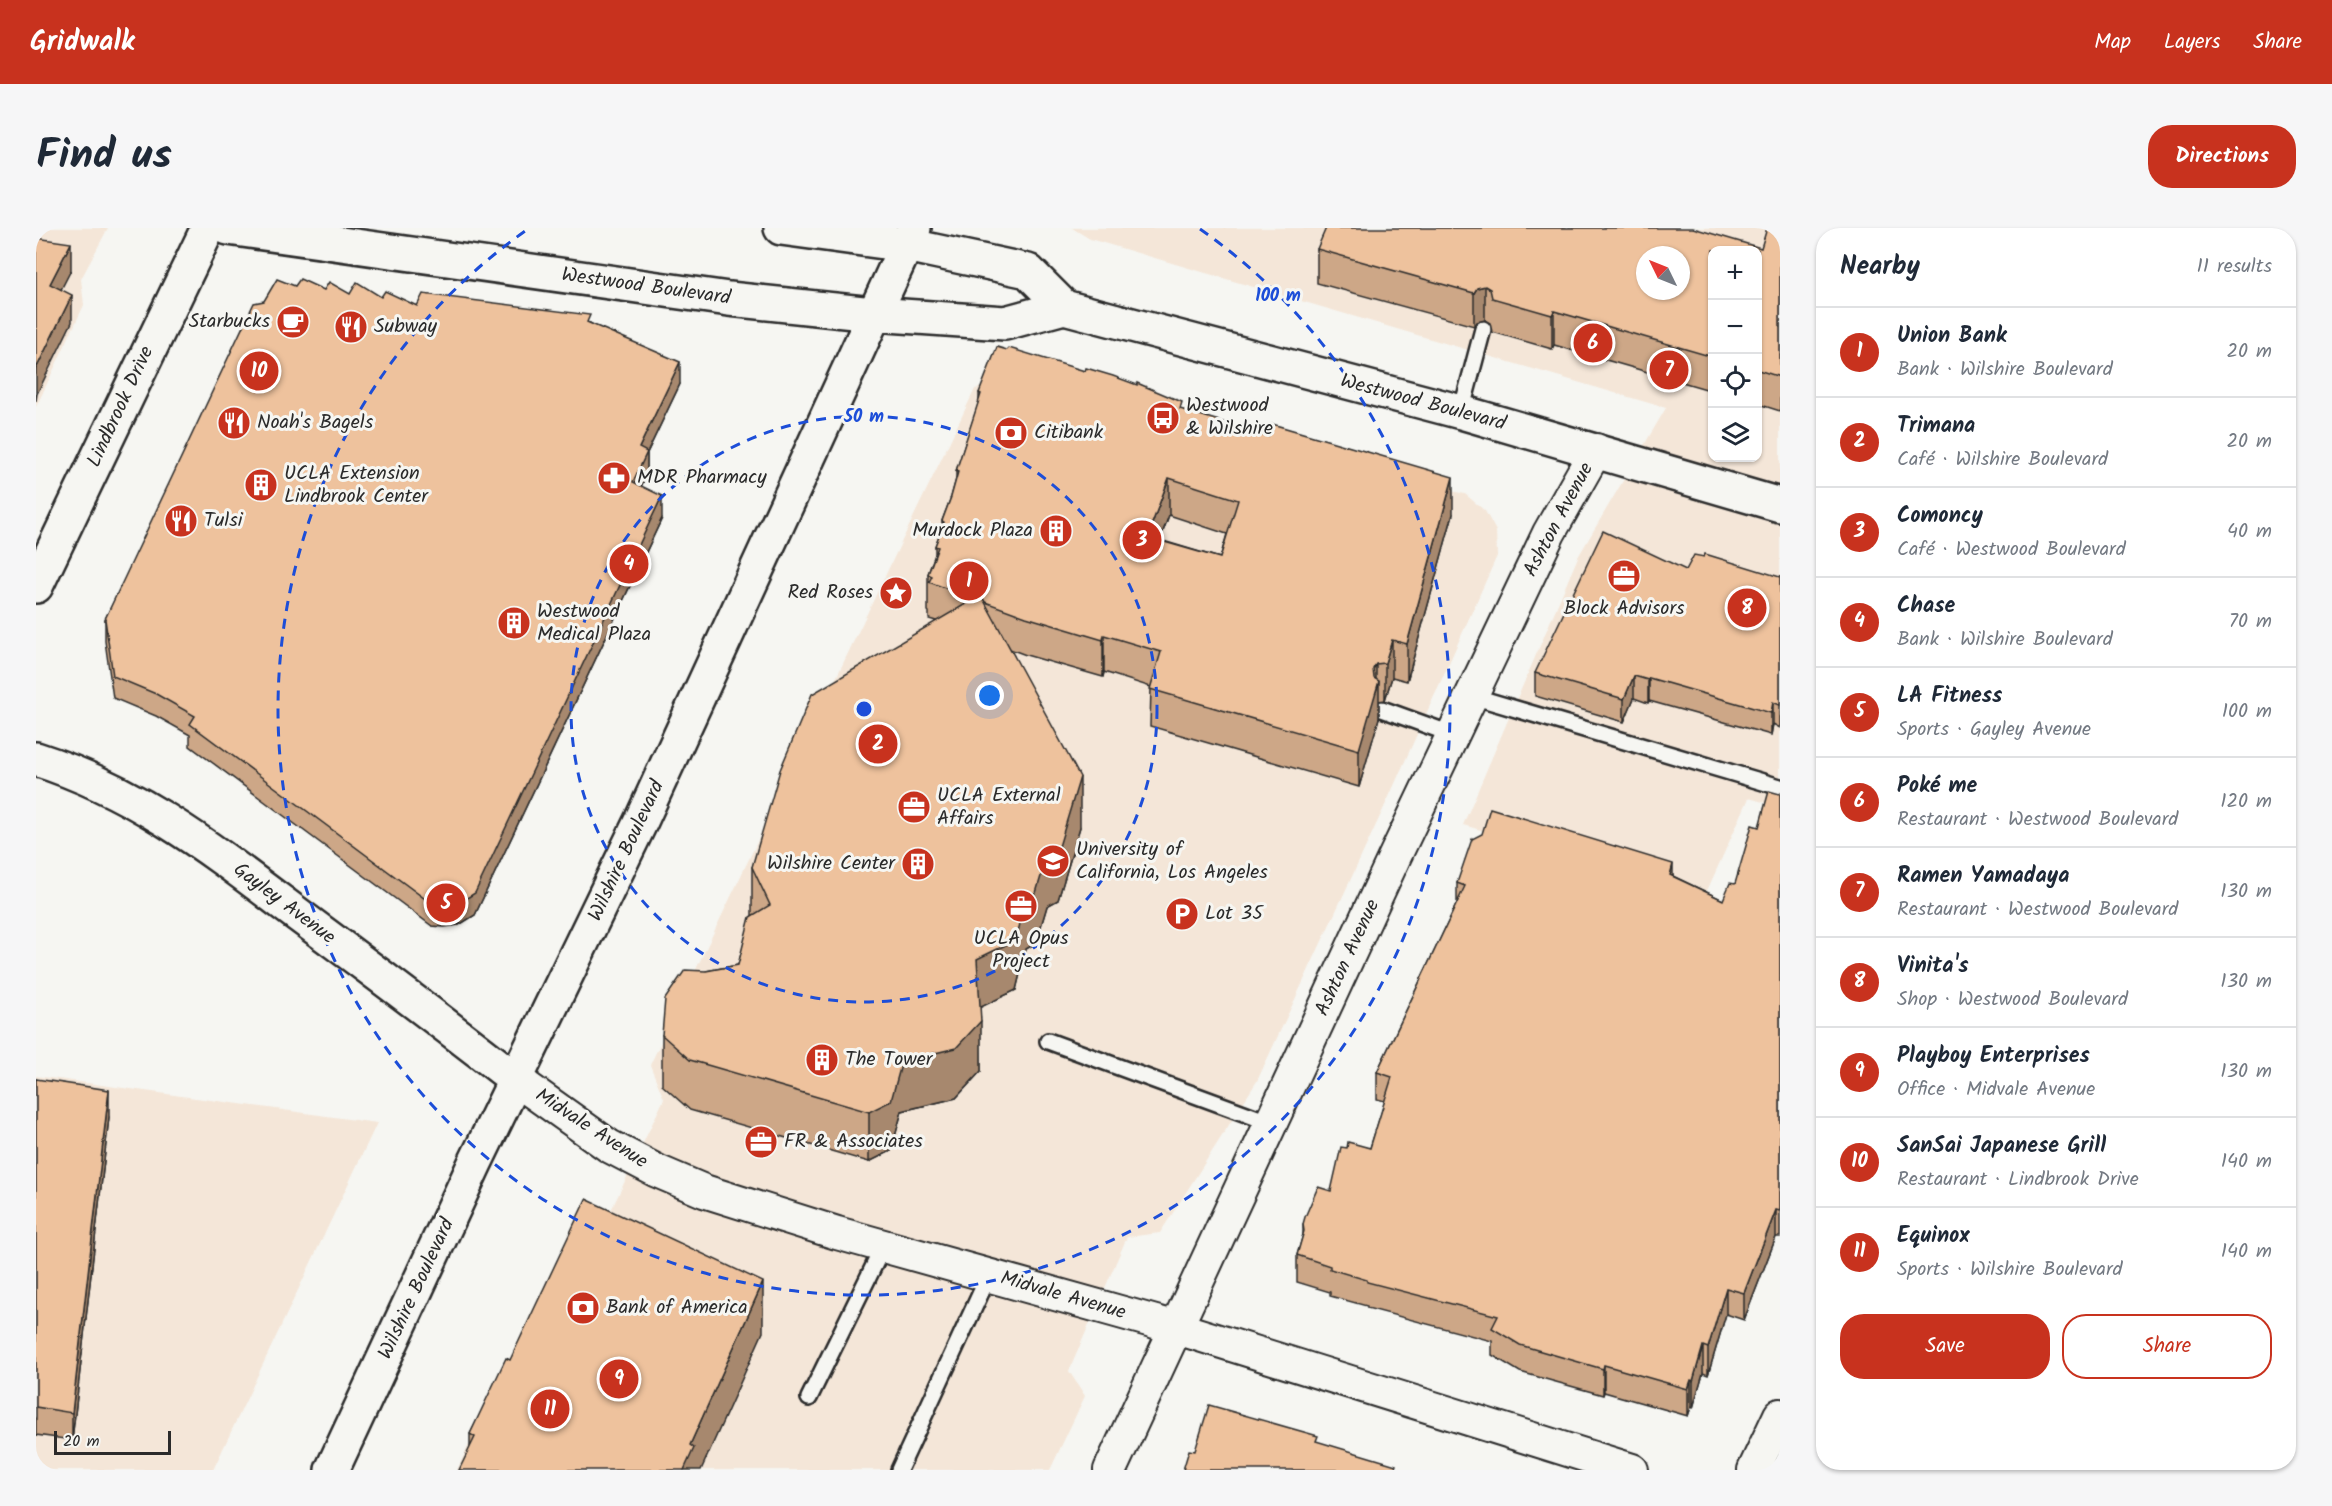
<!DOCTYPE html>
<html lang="en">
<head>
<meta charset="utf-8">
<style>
  :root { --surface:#fff; --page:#f6f6f7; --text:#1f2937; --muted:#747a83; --line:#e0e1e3; --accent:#c8321e }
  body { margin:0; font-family:Kalam,sans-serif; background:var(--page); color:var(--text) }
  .controls { position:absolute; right:18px; top:18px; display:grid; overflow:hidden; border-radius:12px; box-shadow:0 2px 4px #0004 }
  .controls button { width:54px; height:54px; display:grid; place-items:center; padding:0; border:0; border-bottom:2px solid var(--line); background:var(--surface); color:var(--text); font:30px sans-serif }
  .compass { position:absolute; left:1600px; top:18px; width:54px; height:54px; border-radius:50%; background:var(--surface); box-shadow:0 2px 4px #0004; rotate:313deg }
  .scale { position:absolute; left:18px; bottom:15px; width:117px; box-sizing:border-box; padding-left:6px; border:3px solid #2b2b2b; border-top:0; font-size:16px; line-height:21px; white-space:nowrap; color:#2b2b2b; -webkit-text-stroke:4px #f6f6f2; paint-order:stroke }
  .you { position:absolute; left:954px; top:468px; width:21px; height:21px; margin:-15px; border:4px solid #fff; border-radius:50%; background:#1a73e8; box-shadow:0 0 0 9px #1a73e833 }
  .badge { display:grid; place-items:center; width:39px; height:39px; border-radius:50%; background:var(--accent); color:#fff; font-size:20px; font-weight:700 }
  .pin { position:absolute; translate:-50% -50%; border:3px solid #fff; box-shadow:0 2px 6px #0006 }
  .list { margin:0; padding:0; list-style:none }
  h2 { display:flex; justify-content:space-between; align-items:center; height:78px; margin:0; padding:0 24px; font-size:26px }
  h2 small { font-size:20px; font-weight:400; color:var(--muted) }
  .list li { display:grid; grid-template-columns:39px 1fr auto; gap:18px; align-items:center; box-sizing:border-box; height:90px; padding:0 24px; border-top:2px solid var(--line) }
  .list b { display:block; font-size:22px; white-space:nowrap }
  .list p { margin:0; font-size:20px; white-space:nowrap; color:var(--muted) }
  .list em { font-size:20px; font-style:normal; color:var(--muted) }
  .actions { display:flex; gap:12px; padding:18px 24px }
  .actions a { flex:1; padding:14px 0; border:2px solid var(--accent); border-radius:24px; text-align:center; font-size:21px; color:var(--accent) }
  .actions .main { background:var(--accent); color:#fff }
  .icon { flex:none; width:33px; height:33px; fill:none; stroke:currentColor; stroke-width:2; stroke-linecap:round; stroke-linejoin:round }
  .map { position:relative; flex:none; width:1744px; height:1242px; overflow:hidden; border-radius:24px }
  header { display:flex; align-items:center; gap:36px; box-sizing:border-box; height:84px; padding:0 30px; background:var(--accent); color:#fff }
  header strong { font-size:28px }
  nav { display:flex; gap:33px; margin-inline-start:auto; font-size:21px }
  .intro { display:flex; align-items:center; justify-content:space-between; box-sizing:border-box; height:144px; padding:0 36px }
  h1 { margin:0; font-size:42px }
  .button { padding:15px 27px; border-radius:24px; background:var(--accent); color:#fff; font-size:21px; font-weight:700 }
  main { display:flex; gap:36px; padding:0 36px }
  aside { flex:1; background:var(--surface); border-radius:24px; box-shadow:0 2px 4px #0004 }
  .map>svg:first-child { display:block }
  .built { fill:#f4e6d8; fill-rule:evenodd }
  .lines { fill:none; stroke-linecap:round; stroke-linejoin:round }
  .lane-casing { stroke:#2b2b2b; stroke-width:20 }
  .street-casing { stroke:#2b2b2b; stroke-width:36 }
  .secondary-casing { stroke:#2b2b2b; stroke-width:38 }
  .primary-casing { stroke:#2b2b2b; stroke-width:38 }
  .lane { stroke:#f6f6f2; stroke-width:15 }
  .street { stroke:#f6f6f2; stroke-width:32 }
  .secondary { stroke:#f6f6f2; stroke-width:33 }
  .primary { stroke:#f6f6f2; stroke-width:33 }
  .wall { fill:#cda787; stroke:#2b2b2b; stroke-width:1.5; fill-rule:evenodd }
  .shaded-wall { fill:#a7886e; stroke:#2b2b2b; stroke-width:1.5 }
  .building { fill:#eec29d; stroke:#2b2b2b; stroke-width:1.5; fill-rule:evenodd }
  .ring { fill:none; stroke:#1d4ed8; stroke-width:3; stroke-dasharray:10 8 }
  .labels { text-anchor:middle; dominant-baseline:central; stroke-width:6; stroke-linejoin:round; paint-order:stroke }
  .street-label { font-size:20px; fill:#2b2b2b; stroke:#f6f6f2 }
  .poi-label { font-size:20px; fill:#2b2b2b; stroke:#f6f6f2; text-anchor:start }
  .centre { fill:#1d4ed8; stroke:#f6f6f2; stroke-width:3 }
  .ring-label { font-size:18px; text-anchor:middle; font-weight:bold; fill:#1d4ed8; stroke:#f6f6f2; stroke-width:6; stroke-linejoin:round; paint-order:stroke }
</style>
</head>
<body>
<header>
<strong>Gridwalk</strong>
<nav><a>Map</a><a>Layers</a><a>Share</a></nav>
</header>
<div class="intro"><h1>Find us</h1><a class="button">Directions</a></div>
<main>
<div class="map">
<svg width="1744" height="1242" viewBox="0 0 1744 1242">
  <rect width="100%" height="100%" fill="#f6f6f2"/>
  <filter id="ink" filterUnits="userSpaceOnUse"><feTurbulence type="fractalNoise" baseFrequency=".0167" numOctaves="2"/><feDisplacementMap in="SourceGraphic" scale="12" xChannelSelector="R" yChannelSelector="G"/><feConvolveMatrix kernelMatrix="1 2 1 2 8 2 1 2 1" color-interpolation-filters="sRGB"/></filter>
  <g filter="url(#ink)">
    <g class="built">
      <path d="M0,0H72L45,51L48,77L0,179Z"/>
      <path d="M1036,0H1744V579L1713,570L1670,665L1427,597L1542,329L1630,180L1054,11ZM1676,22H1722V230H1676ZM1609,27H1645V63H1609Z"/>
      <path d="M950,158L1429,266L1449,283L1460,303L1461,328L1352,571L1221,853L1124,1005L1091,1009L1033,1143L1049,1168L1014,1242H421L513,1048L537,1019L559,1016L628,871L614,837L939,161Z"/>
      <path d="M0,848L341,895L177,1242H0Z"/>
    </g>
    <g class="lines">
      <g class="lane-casing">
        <g id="lane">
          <path d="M1425,184L1447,101"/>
          <path d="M1436,468L1744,559"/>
          <path d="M1346,481L1418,507"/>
          <path d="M1012,813L1235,895"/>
          <path d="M773,1170L848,1017"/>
          <path d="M863,1242L953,1047"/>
        </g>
      </g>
      <g class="street-casing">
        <g id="street">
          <path d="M479,851L573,918L621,943L668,963L801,1005L1141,1100L1596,1242"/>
          <path d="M1074,1242L1358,630L1513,305L1560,222"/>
          <path d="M1718,1242L1744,1187"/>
        </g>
      </g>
      <g class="secondary-casing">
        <g id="secondary">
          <path d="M192,0L693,71L837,86L969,95L1028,79"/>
          <path d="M745,0L870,17L992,43L1028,79L1425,184L1744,277"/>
          <path d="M0,358L172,0"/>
          <path d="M0,531C103,564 176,622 261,686C334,740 407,795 479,851"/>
        </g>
      </g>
      <g class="primary-casing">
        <path id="primary" d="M296,1242L439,935L605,593L878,0"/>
      </g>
      <use href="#lane" class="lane"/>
      <use href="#street" class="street"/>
      <use href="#secondary" class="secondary"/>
      <use href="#primary" class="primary"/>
    </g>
    <g class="wall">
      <path d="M1744,0V183L1722,176V22H1677V163L1518,117L1516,121L1456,104L1454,95L1449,92L1441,94L1438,98L1281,55V21L1725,20Z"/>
      <path d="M259,58L314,66L345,69L381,78L554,95L644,156L611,225V246L605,258L626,290L439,687L423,697L408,699L396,698L154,518V507L120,488L77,470L69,413V391L228,73Z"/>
      <path d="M943,165L1146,182L1417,286L1371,453L1356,449L1349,472L1343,473V490L1323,559L1114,498L1115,459L1068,444L1067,449L990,427L974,421L1044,599L1022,672L1011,678L1000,715L990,721L980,762L944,779L945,843L920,870L866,883L855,923L833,934L654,882L626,857V807L670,743L702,737L716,688V639L900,393L893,391V384L892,383V346L899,326V318L906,301V293L915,269L920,251V243L943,174ZM1133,287L1191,306L1184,330L1124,312Z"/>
      <path d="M1650,342L1744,349V500L1737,496L1735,507L1613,473L1612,475L1598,470L1588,494L1499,468V445Z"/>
      <path d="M1744,566V1009H1740L1708,1092L1690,1086L1672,1147L1667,1145L1657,1180L1655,1179L1652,1188L1568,1164L1567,1167L1484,1144L1456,1127V1113L1331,1080V1078L1294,1068V1064L1261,1054V1027L1267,1007V996L1295,963L1311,920H1334L1349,873L1341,871V844L1421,675V655L1637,648L1687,672L1699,656L1723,599Z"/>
      <path d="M0,851L73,889L36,1212L0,1207Z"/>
      <path d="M727,1104L434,1219V1206L474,1132Z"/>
    </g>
    <g class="shaded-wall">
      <path d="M35,15V42L14,83V56Z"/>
      <path d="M1449,58V92L1441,94L1438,98V65L1441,60Z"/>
      <path d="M36,67V94L1,166L0,173V141Z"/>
      <path d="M1518,83V117L1516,121V87Z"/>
      <path d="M644,134V156L611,225V246L597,276V254L603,220Z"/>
      <path d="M1417,249V286L1371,453V416Z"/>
      <path d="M1133,250V287L1111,346V309Z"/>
      <path d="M626,268V290L439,687L423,697V675Z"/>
      <path d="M1068,407V444L1067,449V412Z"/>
      <path d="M1356,412V449L1349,472V435Z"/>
      <path d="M1340,436V464L1343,453V490L1323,559V522L1337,441Z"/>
      <path d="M1598,448V470L1588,494V471Z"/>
      <path d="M1613,450V473L1612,475V452Z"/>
      <path d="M1737,474V496L1735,507V485Z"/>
      <path d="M1044,549V599L1022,672L1011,678L1000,715L990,721L980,762L941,781V731L990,671L1011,628Z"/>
      <path d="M1637,636V663L1634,647Z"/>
      <path d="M945,793V843L920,870L866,883L855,923L833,934V884L866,833Z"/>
      <path d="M73,862V889L36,1212V1185Z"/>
      <path d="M1740,982V1009L1708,1092V1065Z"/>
      <path d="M727,1054V1104L665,1242H648L654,1217Z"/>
      <path d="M1690,1060V1086L1672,1147V1120Z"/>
      <path d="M1667,1118V1145L1657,1180V1153Z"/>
      <path d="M1568,1137V1164L1567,1167V1141Z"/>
      <path d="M1655,1152V1179L1652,1188V1161Z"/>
    </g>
    <g class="building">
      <path d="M1290,0H1657L1725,20L1731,0H1744V149L1722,142V22H1677V129L1518,83L1516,87L1456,70L1454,61L1449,58L1441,60L1438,65L1281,21ZM1609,27H1645V63H1609Z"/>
      <path d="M0,10L35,15L14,56L36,67L0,141Z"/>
      <path d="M241,51L259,58L264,51L288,62L293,54L314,66L321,54L345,69L349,63L381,78L387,66L554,87L551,94L644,134L603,220L611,224L597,254L626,268L439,665L423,675L408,677L396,676L154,496L159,488L120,466L77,448L69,391L218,75L228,73Z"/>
      <path d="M961,119L971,122L973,120L1049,143L1050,140L1077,148L1101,157V155L1146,174L1144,181L1232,208L1236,196L1417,249L1371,416L1356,412L1349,435L1340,436L1337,441L1338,450L1343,453L1323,522L1114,461L1125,424L1068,407L1067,412L990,389L949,374L945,367L939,371L893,354L896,348L892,346L902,319L899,318L908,294L906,293L915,269L922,244L920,243L945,166L943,165ZM1133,250L1202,272L1184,330L1111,309Z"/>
      <path d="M1567,303L1650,342L1658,327L1668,329L1669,326L1744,349V477L1737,474L1735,485L1613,450L1612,452L1598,448L1588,471L1499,445Z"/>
      <path d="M945,367L1044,549L1022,622L1011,628L1000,665L990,671L980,712L941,731L945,793L920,820L866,833L855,873L833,884L654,832L626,807L629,771L649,742L670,743L702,737L714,689L734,677L716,639L744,542L776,466Z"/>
      <path d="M1733,563L1744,566V983L1740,982L1708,1065L1690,1060L1672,1120L1667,1118L1657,1153L1655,1152L1652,1161L1568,1137L1567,1141L1484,1117L1456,1100L1462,1088L1331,1054V1052L1294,1041V1038L1261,1027L1268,1003L1267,996L1269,989L1282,959L1295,963L1305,919L1311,920L1312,914L1334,920L1356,849L1341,844L1429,658L1421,655L1436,611L1446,606L1454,580L1637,636L1634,647L1687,672L1694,655L1699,656L1716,597L1723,599Z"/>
      <path d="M0,851L73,862L36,1185L0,1179Z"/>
      <path d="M550,971L727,1054L654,1217L658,1220L648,1242H423L439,1209L434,1206L470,1130L474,1132Z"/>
      <path d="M1173,1177L1282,1208L1280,1213L1360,1237L1358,1242H1147L1153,1222L1159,1223Z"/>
    </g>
  </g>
  <g class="ring">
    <circle cx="828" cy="481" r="293"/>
    <path d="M1164 1A586 586 0 1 1 492 1"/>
  </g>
  <defs>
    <g id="cafe-disc" transform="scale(1.725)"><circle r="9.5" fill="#c8321e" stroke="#f6f6f2"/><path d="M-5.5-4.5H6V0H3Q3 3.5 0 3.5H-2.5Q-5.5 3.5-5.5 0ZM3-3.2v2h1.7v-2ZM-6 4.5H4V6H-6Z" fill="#fff"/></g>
    <g id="restaurant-disc" transform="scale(1.725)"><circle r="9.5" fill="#c8321e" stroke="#f6f6f2"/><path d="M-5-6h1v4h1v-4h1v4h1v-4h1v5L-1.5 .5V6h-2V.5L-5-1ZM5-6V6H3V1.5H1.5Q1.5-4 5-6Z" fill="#fff"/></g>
    <g id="bus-disc" transform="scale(1.725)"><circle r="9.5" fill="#c8321e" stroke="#f6f6f2"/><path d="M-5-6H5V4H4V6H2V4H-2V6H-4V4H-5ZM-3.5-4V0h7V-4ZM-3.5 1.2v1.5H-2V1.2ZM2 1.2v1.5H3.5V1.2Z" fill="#fff"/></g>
    <g id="bank-disc" transform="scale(1.725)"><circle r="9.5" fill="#c8321e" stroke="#f6f6f2"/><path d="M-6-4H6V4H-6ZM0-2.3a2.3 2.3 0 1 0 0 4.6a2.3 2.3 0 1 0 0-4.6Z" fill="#fff"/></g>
    <g id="pharmacy-disc" transform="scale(1.725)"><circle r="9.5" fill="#c8321e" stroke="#f6f6f2"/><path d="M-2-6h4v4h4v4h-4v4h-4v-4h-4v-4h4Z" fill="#fff"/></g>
    <g id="building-disc" transform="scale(1.725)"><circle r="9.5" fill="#c8321e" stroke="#f6f6f2"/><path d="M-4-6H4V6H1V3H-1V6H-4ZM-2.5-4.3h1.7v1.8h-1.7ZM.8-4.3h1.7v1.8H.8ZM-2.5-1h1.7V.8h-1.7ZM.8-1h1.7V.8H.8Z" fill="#fff"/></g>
    <g id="office-disc" transform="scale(1.725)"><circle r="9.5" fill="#c8321e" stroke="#f6f6f2"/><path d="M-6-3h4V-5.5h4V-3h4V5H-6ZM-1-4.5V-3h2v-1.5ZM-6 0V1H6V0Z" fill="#fff"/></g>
    <g id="sight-disc" transform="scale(1.725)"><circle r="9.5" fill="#c8321e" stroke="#f6f6f2"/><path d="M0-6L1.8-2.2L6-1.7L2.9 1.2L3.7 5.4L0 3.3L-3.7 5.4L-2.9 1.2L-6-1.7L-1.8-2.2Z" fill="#fff"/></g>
    <g id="university-disc" transform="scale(1.725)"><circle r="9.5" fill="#c8321e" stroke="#f6f6f2"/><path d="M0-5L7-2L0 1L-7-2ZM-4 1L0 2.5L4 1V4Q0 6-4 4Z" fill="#fff"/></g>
    <g id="parking-disc" transform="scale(1.725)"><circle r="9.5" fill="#c8321e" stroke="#f6f6f2"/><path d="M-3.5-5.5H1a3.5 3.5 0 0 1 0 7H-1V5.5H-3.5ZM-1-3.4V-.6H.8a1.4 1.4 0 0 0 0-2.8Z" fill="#fff"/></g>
  </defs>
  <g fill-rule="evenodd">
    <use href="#cafe-disc" x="257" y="94"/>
    <use href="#restaurant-disc" x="315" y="99"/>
    <use href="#bus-disc" x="1127" y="190"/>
    <use href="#restaurant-disc" x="198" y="195"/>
    <use href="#bank-disc" x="975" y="205"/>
    <use href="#pharmacy-disc" x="578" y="250"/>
    <use href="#building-disc" x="225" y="257"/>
    <use href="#restaurant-disc" x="145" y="293"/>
    <use href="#building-disc" x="1020" y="303"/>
    <use href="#office-disc" x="1588" y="348"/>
    <use href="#sight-disc" x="860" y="365"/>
    <use href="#building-disc" x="478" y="395"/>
    <use href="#office-disc" x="878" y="579"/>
    <use href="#university-disc" x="1017" y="633"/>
    <use href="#building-disc" x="882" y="636"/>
    <use href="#office-disc" x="985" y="678"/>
    <use href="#parking-disc" x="1146" y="686"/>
    <use href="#building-disc" x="786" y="832"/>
    <use href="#office-disc" x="725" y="914"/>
    <use href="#bank-disc" x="547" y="1080"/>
  </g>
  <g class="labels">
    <g class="street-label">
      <text transform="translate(610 59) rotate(8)">Westwood Boulevard</text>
      <text transform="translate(1387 175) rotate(15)">Westwood Boulevard</text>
      <text transform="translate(85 179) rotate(-65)">Lindbrook Drive</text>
      <text transform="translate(1523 292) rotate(-62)">Ashton Avenue</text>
      <text transform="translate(591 623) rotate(-65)">Wilshire Boulevard</text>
      <text transform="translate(248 676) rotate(37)">Gayley Avenue</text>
      <text transform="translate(1312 730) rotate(-65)">Ashton Avenue</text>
      <text transform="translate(555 901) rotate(33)">Midvale Avenue</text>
      <text transform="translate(381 1061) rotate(-65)">Wilshire Boulevard</text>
      <text transform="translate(1027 1068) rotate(16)">Midvale Avenue</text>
    </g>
    <g class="poi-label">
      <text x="234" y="94" text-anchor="end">Starbucks</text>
      <text x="338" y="99">Subway</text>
      <text x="1150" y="178">Westwood<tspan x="1150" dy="23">&amp; Wilshire</tspan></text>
      <text x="221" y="195">Noah's Bagels</text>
      <text x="998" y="205">Citibank</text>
      <text x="248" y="246">UCLA Extension<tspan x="248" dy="23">Lindbrook Center</tspan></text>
      <text x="601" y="250">MDR Pharmacy</text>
      <text x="168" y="293">Tulsi</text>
      <text x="997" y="303" text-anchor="end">Murdock Plaza</text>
      <text x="837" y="365" text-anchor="end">Red Roses</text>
      <text x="1588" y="381" text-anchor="middle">Block Advisors</text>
      <text x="501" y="384">Westwood<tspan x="501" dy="23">Medical Plaza</tspan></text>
      <text x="901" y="568">UCLA External<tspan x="901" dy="23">Affairs</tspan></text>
      <text x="1040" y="622">University of<tspan x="1040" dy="23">California, Los Angeles</tspan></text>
      <text x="859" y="636" text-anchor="end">Wilshire Center</text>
      <text x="1169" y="686">Lot 35</text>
      <text x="985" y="711" text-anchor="middle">UCLA Opus<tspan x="985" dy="23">Project</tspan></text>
      <text x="809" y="832">The Tower</text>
      <text x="748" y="914">FR &amp; Associates</text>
      <text x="570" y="1080">Bank of America</text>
    </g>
  </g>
  <circle cx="828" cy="481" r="9" class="centre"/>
  <g class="ring-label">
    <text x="1242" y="73">100 m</text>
    <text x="828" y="194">50 m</text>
  </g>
</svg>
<div class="controls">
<button>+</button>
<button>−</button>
<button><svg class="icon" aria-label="locate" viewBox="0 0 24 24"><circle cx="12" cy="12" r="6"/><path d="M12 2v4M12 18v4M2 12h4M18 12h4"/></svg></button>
<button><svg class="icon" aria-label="layers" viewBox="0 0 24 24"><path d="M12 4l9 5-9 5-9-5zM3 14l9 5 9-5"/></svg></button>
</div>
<svg class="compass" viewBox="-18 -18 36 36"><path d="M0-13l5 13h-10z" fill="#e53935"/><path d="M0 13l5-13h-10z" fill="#747a83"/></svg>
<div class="scale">20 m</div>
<div class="you"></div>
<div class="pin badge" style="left:933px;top:353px">1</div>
<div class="pin badge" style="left:842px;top:516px">2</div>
<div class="pin badge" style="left:1106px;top:312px">3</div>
<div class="pin badge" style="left:593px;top:336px">4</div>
<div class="pin badge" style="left:410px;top:675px">5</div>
<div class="pin badge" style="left:1557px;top:115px">6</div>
<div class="pin badge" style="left:1633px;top:142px">7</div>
<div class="pin badge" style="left:1711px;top:380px">8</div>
<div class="pin badge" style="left:583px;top:1151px">9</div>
<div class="pin badge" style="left:223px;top:143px">10</div>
<div class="pin badge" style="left:514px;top:1181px">11</div>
</div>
<aside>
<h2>Nearby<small>11 results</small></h2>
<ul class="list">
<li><span class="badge">1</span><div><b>Union Bank</b><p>Bank · Wilshire Boulevard</p></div><em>20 m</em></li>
<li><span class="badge">2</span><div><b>Trimana</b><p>Café · Wilshire Boulevard</p></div><em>20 m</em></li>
<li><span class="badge">3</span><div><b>Comoncy</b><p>Café · Westwood Boulevard</p></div><em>40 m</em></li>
<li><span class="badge">4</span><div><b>Chase</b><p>Bank · Wilshire Boulevard</p></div><em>70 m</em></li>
<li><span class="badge">5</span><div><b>LA Fitness</b><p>Sports · Gayley Avenue</p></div><em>100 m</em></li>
<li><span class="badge">6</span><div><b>Poké me</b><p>Restaurant · Westwood Boulevard</p></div><em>120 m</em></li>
<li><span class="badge">7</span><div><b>Ramen Yamadaya</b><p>Restaurant · Westwood Boulevard</p></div><em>130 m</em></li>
<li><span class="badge">8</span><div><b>Vinita's</b><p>Shop · Westwood Boulevard</p></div><em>130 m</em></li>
<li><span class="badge">9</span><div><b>Playboy Enterprises</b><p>Office · Midvale Avenue</p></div><em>130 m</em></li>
<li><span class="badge">10</span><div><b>SanSai Japanese Grill</b><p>Restaurant · Lindbrook Drive</p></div><em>140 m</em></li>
<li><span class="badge">11</span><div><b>Equinox</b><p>Sports · Wilshire Boulevard</p></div><em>140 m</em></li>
</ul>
<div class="actions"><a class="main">Save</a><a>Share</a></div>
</aside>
</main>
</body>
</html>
